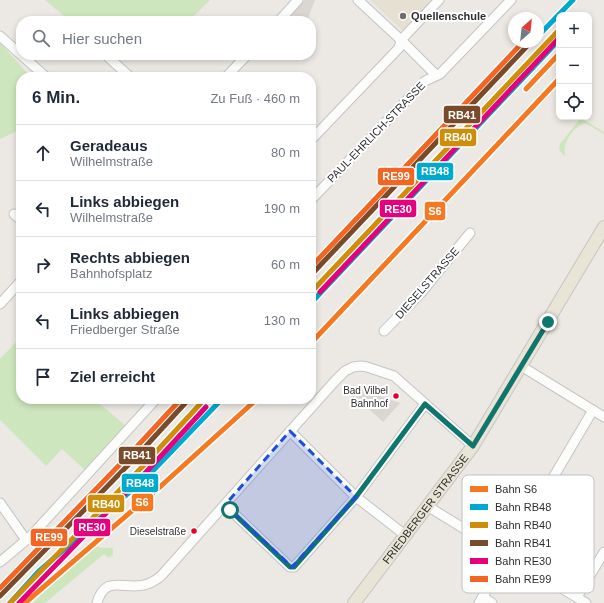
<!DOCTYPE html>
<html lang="de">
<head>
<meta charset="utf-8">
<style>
  :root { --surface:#fff; --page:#f6f6f7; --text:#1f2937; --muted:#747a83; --line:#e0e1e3 }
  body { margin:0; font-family:Helvetica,sans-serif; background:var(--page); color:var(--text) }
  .controls { position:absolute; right:12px; top:12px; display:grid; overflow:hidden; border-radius:8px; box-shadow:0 2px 6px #0003 }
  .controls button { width:36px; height:36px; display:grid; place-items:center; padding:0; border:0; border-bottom:1px solid var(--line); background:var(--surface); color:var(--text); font:20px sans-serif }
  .compass { position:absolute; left:508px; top:12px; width:36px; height:36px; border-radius:50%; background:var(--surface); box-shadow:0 2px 6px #0003; rotate:27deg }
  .stop { position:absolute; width:12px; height:12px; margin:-9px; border:3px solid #0f766e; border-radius:50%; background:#fff }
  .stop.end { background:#0f766e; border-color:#fff; box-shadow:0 1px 4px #0008 }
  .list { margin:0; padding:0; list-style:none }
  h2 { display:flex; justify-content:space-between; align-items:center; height:52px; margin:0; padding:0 16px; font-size:17px }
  h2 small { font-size:13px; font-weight:400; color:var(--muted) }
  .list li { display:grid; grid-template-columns:26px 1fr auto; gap:12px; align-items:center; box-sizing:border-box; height:56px; padding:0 16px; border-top:1px solid var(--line) }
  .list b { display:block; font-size:15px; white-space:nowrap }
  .list p { margin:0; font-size:13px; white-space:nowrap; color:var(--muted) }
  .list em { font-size:13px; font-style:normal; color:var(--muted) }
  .icon { flex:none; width:22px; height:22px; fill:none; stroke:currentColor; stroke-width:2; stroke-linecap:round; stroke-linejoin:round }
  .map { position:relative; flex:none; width:604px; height:603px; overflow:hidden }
  .search { position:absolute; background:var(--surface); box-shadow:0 2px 6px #0003; left:16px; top:16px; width:300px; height:44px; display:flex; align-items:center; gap:10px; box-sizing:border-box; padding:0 14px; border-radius:16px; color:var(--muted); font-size:15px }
  .panel { position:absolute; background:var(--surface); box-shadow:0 2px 6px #0003; left:16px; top:72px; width:300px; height:332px; border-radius:16px }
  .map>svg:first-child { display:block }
  .education { fill:#e6e0d3 }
  .green { fill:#cee6be }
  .plaza { fill:#dad6d2 }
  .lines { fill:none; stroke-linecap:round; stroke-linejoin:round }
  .minor-casing { stroke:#c5c4c5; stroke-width:11 }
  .major-casing { stroke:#c6c5c4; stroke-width:14 }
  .minor { stroke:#fcfcfb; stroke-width:9 }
  .major { stroke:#e8e4d6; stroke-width:12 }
  .rail-1-casing { stroke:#fff; stroke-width:8 }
  .rail-2-casing { stroke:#fff; stroke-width:8 }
  .rail-3-casing { stroke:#fff; stroke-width:8 }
  .rail-4-casing { stroke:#fff; stroke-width:8 }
  .rail-5-casing { stroke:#fff; stroke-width:8 }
  .rail-6-casing { stroke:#fff; stroke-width:8 }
  .rail-1 { stroke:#f57921; stroke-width:5 }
  .rail-2 { stroke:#00a9ce; stroke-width:5 }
  .rail-3 { stroke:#cf8e09; stroke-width:5 }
  .rail-4 { stroke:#7a4b2a; stroke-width:5 }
  .rail-5 { stroke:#e5007d; stroke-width:5 }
  .rail-6 { stroke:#f26522; stroke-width:5 }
  .route { stroke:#0f766e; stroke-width:5 }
  .marked { fill:#1d4ed8; fill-opacity:0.2; stroke:#1d4ed8; stroke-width:3; stroke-dasharray:8 5; stroke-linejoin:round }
  .poi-dot { fill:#706f6e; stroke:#fff; stroke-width:1.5 }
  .bus-dot { fill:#e4002b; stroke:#fff; stroke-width:1.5 }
  .labels { text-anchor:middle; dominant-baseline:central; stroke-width:4; stroke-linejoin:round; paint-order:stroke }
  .bus-label { font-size:10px; fill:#2e2e2e; stroke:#fff; text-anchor:end }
  .poi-label { font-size:11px; font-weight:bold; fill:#2e2e2e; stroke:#fff; text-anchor:start }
  .street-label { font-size:11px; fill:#2e2e2e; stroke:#fff }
  .key { fill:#fff; stroke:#c0c0c0; stroke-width:1 }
  .key-label { font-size:11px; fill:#2e2e2e }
  .line-badge { stroke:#fff; stroke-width:1.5 }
  .badge-label { font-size:11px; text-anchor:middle; font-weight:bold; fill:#fff }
</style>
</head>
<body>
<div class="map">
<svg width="604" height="603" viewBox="0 0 604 603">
  <rect width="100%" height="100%" fill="#ece8e4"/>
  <path class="education" d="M370,0H435L404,32Z"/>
  <g class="green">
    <path d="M45,0H210L189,21H70Z"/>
    <path d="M0,43L31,77H21V127L17,131L0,139Z"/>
    <path d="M580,119L584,120L604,132V134L585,123C576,125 567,137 565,146C564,149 565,153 565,156C560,152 558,150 560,144Z"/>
    <path d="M21,337V399H94L125,425L85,470L62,449L46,466L0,420V359Z"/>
    <path d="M95,547L113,548V555L108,558L104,554L45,603H33L55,581Z"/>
  </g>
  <g class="plaza">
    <path d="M305,0H315L307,21H284Z"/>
    <path d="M345,385L350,386L400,403L383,422L344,386Z"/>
  </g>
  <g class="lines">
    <g class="minor-casing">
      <g id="minor">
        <path d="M358,0L401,40L436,75"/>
        <path d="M279,21L298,0"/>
        <path d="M0,36L46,77"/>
        <path d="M107,56L130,77"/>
        <path d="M226,77L247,55"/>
        <path d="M311,140L399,48L401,40L439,0"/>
        <path d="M311,200L425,81L440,74L511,0"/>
        <path d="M14,214L21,220"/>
        <path d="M0,304L21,281"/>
        <path d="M384,331L421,293L470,233"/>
        <path d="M521,366L604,417"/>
        <path d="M290,431L356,497L405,535"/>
        <path d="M0,503L26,540"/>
        <path d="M225,505L290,567H294L356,497L425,404"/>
        <path d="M427,506L586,603"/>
        <path d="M0,562L31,536L156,399"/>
        <path d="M483,597L492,603"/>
        <path d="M577,597L604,552"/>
        <path d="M97,603C105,574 124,590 144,585C150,584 156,580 161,576L335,381L345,371L353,367L361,366L367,367L394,376L473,446"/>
        <path d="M479,603L593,410"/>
      </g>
    </g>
    <g class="major-casing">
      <g id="major">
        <path id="s1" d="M354,603L473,446L604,227"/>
      </g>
    </g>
    <use href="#minor" class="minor"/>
    <use href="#major" class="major"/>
    <g class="rail-1-casing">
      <g id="rail-1">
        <path d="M526,89L559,54"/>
        <path d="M311,343L559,79"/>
        <path d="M25,603L162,485L257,399"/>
      </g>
    </g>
    <g class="rail-2-casing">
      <g id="rail-2">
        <path d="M538,36L573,0"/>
        <path d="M311,303L559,40"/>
        <path d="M10,603L38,572L147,477L222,399"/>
      </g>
    </g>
    <g class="rail-3-casing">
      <g id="rail-3">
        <path d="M315,288L559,30"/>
        <path d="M10,603L143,466L201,403"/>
      </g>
    </g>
    <g class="rail-4-casing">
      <g id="rail-4">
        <path d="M311,275L531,42"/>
        <path d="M0,596L135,458L189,399"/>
      </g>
    </g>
    <g class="rail-5-casing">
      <g id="rail-5">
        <path d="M320,292L559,38"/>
        <path d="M19,603L148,470L206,407"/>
      </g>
    </g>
    <g class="rail-6-casing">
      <g id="rail-6">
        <path d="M311,267L523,42"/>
        <path d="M0,588L130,454L181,399"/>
      </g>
    </g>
    <use href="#rail-1" class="rail-1"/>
    <use href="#rail-2" class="rail-2"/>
    <use href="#rail-3" class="rail-3"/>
    <use href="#rail-4" class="rail-4"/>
    <use href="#rail-5" class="rail-5"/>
    <use href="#rail-6" class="rail-6"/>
  </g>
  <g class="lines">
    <path class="route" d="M230,510L290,567H294L356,497L425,404L473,446L548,322"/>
  </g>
  <path class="marked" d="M290,431L356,497L292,567L225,505Z"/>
  <circle class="poi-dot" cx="403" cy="16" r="4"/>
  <g class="bus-dot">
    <circle cx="396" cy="396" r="3.5"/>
    <circle cx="194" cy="531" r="3.5"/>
  </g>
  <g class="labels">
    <g class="bus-label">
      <text x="388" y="390">Bad Vilbel<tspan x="388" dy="13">Bahnhof</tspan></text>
      <text x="186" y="531">Dieselstraße</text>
    </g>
    <g class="poi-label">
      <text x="411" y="16">Quellenschule</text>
    </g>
    <g class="street-label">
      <text transform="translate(376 132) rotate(-46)">PAUL-EHRLICH-STRASSE</text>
      <text transform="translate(427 283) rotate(-49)">DIESELSTRASSE</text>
      <text stroke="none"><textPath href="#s1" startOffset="118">FRIEDBERGER STRASSE</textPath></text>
    </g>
  </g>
  <rect x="462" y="475" width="132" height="118" rx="6" class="key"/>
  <rect x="470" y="486" width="18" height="6" fill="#f57921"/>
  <rect x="470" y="504" width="18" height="6" fill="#00a9ce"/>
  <rect x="470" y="522" width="18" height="6" fill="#cf8e09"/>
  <rect x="470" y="540" width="18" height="6" fill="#7a4b2a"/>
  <rect x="470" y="558" width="18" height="6" fill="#e5007d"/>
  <rect x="470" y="576" width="18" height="6" fill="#f26522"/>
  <g class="key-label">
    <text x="495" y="493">Bahn S6</text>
    <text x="495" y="511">Bahn RB48</text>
    <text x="495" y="529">Bahn RB40</text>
    <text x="495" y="547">Bahn RB41</text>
    <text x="495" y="565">Bahn RE30</text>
    <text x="495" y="583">Bahn RE99</text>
  </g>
  <g class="line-badge">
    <rect x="443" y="105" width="38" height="19" rx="4" fill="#7a4b2a"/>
    <rect x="439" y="128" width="38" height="19" rx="4" fill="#cf8e09"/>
    <rect x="416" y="162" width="38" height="19" rx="4" fill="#00a9ce"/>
    <rect x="377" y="167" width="38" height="19" rx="4" fill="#f26522"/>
    <rect x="379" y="199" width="38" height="19" rx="4" fill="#e5007d"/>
    <rect x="424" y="201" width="22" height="20" rx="4" fill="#f57921"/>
    <rect x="118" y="446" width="38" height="19" rx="4" fill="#7a4b2a"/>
    <rect x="121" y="473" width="38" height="20" rx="4" fill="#00a9ce"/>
    <rect x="131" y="493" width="23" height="19" rx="4" fill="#f57921"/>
    <rect x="87" y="494" width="38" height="19" rx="4" fill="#cf8e09"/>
    <rect x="73" y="518" width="38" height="19" rx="4" fill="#e5007d"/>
    <rect x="30" y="528" width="38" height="19" rx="4" fill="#f26522"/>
  </g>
  <g class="badge-label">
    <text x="462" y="119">RB41</text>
    <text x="458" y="141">RB40</text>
    <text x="435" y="175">RB48</text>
    <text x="396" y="180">RE99</text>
    <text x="398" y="213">RE30</text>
    <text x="435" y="215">S6</text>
    <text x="137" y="459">RB41</text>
    <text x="140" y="487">RB48</text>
    <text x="142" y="506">S6</text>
    <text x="106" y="508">RB40</text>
    <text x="92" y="531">RE30</text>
    <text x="49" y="541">RE99</text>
  </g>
</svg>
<div class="controls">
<button>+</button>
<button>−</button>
<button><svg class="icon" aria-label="locate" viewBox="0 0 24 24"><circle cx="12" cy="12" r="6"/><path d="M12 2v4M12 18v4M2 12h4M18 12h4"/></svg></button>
</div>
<svg class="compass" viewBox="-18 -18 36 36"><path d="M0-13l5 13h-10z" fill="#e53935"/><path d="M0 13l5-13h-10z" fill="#747a83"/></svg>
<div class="stop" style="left:230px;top:510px"></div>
<div class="stop end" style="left:548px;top:322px"></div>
<div class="search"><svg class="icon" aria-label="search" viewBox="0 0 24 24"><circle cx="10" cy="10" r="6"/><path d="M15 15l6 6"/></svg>Hier suchen</div>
<section class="panel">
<h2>6 Min.<small>Zu Fuß · 460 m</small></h2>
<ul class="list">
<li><svg class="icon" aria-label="ahead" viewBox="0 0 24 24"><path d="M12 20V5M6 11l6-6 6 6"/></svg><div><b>Geradeaus</b><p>Wilhelmstraße</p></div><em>80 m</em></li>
<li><svg class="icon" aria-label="left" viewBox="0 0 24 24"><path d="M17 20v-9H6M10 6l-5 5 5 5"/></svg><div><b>Links abbiegen</b><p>Wilhelmstraße</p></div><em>190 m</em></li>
<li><svg class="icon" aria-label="right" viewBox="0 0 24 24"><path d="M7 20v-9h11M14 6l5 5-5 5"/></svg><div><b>Rechts abbiegen</b><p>Bahnhofsplatz</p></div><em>60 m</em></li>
<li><svg class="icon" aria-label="left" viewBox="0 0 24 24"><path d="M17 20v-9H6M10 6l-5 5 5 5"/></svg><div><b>Links abbiegen</b><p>Friedberger Straße</p></div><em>130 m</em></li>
<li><svg class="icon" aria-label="arrive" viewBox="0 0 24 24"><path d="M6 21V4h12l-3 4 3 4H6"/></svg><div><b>Ziel erreicht</b></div></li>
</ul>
</section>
</div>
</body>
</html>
